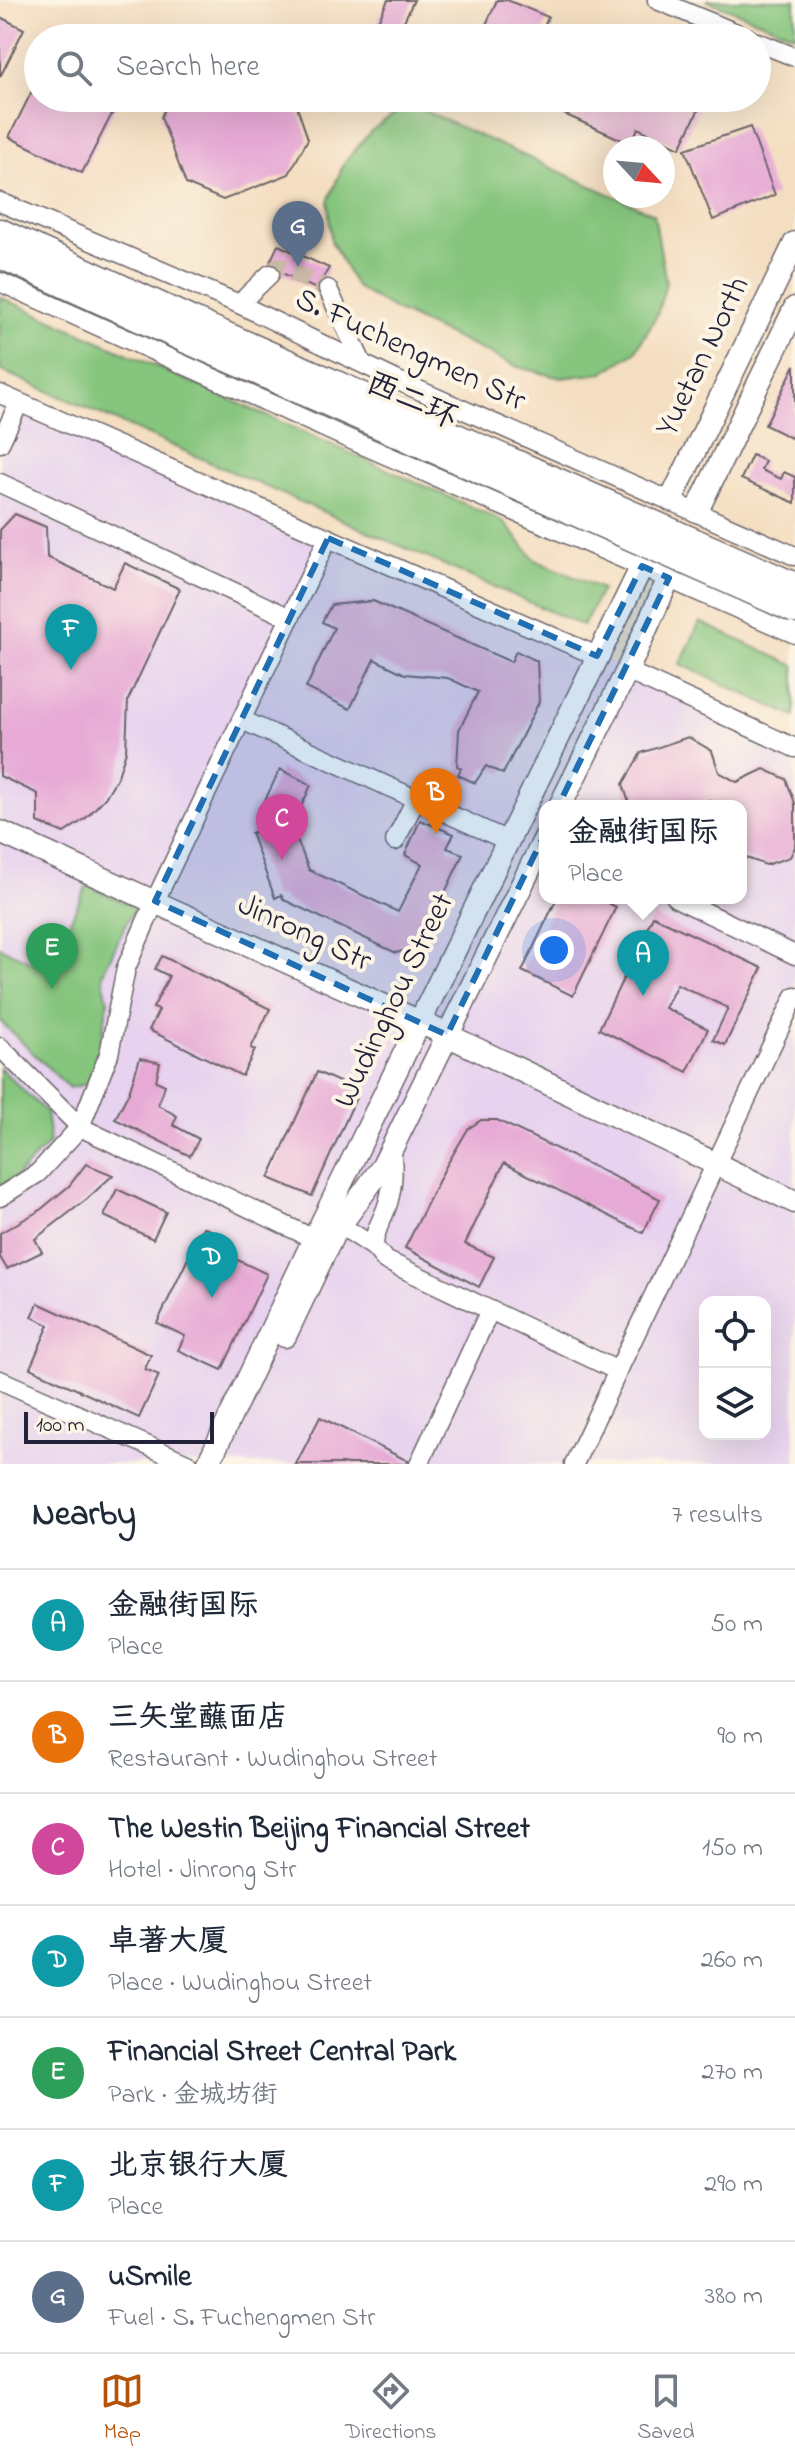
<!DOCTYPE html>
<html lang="en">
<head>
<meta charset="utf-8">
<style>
  :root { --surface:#fff; --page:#f6f6f7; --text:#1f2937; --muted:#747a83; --line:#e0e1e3; --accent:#b45309 }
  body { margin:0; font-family:"Indie Flower","LXGW WenKai TC",sans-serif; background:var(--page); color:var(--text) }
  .controls { position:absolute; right:24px; bottom:24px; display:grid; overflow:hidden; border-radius:16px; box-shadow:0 8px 32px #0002 }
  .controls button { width:72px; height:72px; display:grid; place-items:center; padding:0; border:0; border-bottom:2px solid var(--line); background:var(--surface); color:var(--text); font:40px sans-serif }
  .compass { position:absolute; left:603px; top:136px; width:72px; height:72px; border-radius:50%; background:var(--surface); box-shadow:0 8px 32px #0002; rotate:116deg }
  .scale { position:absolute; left:24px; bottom:20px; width:190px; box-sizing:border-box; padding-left:8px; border:4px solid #22223b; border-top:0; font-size:22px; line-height:28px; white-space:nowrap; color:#22223b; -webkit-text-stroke:6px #fcf5e5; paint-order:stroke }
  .you { position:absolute; left:554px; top:950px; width:28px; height:28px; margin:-20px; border:6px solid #fff; border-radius:50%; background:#1a73e8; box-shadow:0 0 0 12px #1a73e833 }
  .badge { display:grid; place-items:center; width:52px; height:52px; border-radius:50%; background:var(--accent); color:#fff; font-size:26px; font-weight:700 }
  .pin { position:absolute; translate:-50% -66px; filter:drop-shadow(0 2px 4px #0008) }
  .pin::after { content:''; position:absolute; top:42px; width:28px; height:24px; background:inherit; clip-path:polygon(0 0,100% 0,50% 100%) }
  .popup { position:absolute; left:539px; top:800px; width:208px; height:104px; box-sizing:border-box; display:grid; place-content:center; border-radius:16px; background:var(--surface); filter:drop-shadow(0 2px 6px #0005); font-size:26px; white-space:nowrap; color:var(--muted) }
  .popup b { font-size:30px; color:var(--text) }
  .popup::after { content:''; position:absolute; left:50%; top:100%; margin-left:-16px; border:16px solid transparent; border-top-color:var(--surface) }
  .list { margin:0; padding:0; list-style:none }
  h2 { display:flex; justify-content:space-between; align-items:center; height:104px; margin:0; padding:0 32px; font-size:34px }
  h2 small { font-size:26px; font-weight:400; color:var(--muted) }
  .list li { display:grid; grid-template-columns:52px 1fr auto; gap:24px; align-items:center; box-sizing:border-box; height:112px; padding:0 32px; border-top:2px solid var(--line) }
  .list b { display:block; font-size:30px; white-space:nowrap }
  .list p { margin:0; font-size:26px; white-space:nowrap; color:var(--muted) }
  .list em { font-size:26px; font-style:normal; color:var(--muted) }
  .icon { flex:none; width:44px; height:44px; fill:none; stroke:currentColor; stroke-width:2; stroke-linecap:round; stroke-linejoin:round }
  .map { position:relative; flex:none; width:795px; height:1464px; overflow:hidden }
  .search { position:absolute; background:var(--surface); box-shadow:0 8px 32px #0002; left:24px; right:24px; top:24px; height:88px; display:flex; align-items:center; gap:20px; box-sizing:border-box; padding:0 28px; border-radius:44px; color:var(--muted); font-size:30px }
  .sheet { height:888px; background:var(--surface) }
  nav { display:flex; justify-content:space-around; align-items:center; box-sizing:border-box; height:112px; border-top:2px solid var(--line); background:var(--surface); font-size:22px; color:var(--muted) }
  nav a { display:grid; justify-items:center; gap:4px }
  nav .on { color:var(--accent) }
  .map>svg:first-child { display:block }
  .built { fill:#e7d2ef; fill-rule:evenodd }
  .green { fill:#85c57d; stroke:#54745c; stroke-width:2 }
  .building { fill:#e7aad6 }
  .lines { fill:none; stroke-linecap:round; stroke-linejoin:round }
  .minor-tunnel { stroke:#cab8a6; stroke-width:18; stroke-dasharray:18 9; stroke-linecap:butt }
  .minor-casing { stroke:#6c646a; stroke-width:21 }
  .major-casing { stroke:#6c646a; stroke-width:25 }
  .highway-casing { stroke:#6c646a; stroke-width:29 }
  .minor { stroke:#fff; stroke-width:18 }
  .major { stroke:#fff; stroke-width:22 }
  .highway { stroke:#fff; stroke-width:26 }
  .highway-bridge-casing { stroke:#6c646a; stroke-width:29; stroke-linecap:butt }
  .highway-bridge { stroke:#fff; stroke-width:26 }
  .marked { fill:#1f6fb2; fill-opacity:0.2; stroke:#1f6fb2; stroke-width:6; stroke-dasharray:16 10; stroke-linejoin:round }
  .labels { text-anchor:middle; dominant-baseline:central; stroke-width:8; stroke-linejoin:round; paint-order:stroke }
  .street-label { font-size:32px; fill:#22223b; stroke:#fcf5e5 }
</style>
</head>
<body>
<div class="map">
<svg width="795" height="1464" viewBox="0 0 795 1464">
  <rect width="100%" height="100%" fill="#fcf5e5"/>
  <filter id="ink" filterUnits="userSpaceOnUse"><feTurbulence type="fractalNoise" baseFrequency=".0125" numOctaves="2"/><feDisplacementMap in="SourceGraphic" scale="16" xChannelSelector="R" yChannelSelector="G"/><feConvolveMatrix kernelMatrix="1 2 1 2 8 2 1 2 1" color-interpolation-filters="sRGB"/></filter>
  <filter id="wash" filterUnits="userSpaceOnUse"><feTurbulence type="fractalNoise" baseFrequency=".006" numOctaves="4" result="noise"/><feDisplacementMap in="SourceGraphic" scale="32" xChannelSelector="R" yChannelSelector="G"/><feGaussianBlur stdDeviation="1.8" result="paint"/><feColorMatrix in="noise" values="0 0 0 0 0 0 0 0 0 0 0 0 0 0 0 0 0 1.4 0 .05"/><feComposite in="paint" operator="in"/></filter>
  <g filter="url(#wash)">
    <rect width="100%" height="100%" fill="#f4dec1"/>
    <path class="built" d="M0,392L597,656L795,748V1464H0ZM545,806H741V898H545ZM705,1302H765V1434H705Z"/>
    <g class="green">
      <path d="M706,0H795V35Z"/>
      <path d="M409,104L654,214L666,283L657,315L635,352L603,373L561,378L518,367L397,311L356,287L331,241L328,201L344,163L371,131Z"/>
      <path d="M0,297L503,521L535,560L602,589L583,626L0,370Z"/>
      <path d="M700,622L795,666V717L680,664Z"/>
      <path d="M87,885L134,907L102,975L108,1001L98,1061L87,1084L69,1088L0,1021V947L47,970Z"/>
      <path d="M0,1068L46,1112L50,1142L18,1175L0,1187Z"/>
    </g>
    <g id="blocks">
      <g class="building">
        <path d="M388,0H414L396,38H370Z"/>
        <path d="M497,0H507L548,17L540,38H480Z"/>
        <path d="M0,17L24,29L0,77Z"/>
        <path d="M38,79V98H120L82,173L9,137Z"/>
        <path d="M169,98H294L308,139L289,174L223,200L186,184L161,117Z"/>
        <path d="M528,98H687L701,105L680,148L638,128L631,144Z"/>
        <path d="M750,127L775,195L713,220L685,149Z"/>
        <path d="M278,245L329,268L316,289L282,273L278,265L270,262Z"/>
        <path d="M795,365V430L791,438L765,425Z"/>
        <path d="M752,455L765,461L761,470L781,479L784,472L795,477V503L741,479Z"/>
        <path d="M15,514L46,527L47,557L113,588L125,563L180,589L128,700L126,751L118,776L105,798L86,818L64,833L38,822V794L0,776V530Z"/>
        <path d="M373,601L511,662L516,651L537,661L539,702L503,774L486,766L475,783L458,775L461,768L457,766L459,730L478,692L448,678L405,674L374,659L350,709L306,688L334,628L322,622L331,605Z"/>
        <path d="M688,737L712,751L719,772L737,782L764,769L786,779L795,803V847L790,857L766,865L741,856V806H722L709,800L698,806H630L623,784L641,753Z"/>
        <path d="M280,769L311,785L292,827L309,870L398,912L422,864L405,855L420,820L454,834L447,848L463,854L420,946L396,953L284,900L281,895L275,898L251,833L258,831L255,821Z"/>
        <path d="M557,898H598L616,907L573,996L522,971Z"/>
        <path d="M653,916L762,968L725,1045L713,1040L728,1008L677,984L665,1008L708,1029L687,1072L599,1029Z"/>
        <path d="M162,956L270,1009L251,1048L255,1050L242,1076L149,1030L159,1010L153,1008L169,976L155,969Z"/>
        <path d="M140,1058L160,1063L156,1081L165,1085L158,1105L177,1116L173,1125L199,1139L190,1156L115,1119L129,1092Z"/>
        <path d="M317,1072L359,1091L312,1196L269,1178Z"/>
        <path d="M481,1120H497L660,1199L643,1233L504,1163L465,1244L494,1257L479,1287L405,1248L445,1168L468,1129Z"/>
        <path d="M86,1164L113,1175L87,1199L35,1239L42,1252L7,1269L0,1257V1233L39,1211L69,1186Z"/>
        <path d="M117,1189L166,1212L153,1239L104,1216Z"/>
        <path d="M203,1227L229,1239L223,1253L267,1274L222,1370L178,1350L185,1336L157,1323Z"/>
        <path d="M38,1303L151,1355L145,1369L159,1375L139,1418L30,1368L49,1325L32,1317Z"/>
        <path d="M320,1417L408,1461L407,1464H296Z"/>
      </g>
    </g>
  </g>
  <g filter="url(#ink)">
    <use href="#blocks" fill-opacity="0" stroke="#6c646a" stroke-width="2"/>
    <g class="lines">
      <path class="minor-tunnel" d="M270,274L279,266L328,289"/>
      <g class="minor-casing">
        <g id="minor">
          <path d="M657,0L748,38"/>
          <path d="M757,42L795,57"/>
          <path d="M0,202L239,304L396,380L795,556"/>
          <path d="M0,282L340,435L795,634"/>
          <path d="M328,289L362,363"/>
          <path d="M239,304L270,274"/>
          <path d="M0,394L597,656"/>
          <path d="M0,443L19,403"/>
          <path d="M0,483L290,618"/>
          <path d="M627,671L795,748"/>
          <path d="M242,720L508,841"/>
          <path d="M395,841L416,799"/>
          <path d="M676,898L795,955"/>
          <path d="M0,1047L80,1127L314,1239"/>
          <path d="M0,1197L38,1173L80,1127L109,1054L126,968L155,901L328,538"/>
          <path d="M340,1225L374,1247L385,1260L616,1370"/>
          <path d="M374,1247C373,1234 381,1222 386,1209C393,1190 394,1169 391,1149"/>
          <path d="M0,1380L189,1464"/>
          <path d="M419,1464L490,1310"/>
          <path d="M574,1464L795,996"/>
        </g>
      </g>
      <g class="major-casing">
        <g id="major">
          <path d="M671,500L795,243"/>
          <path d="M697,511L795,308"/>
          <path d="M560,806L627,671L669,578"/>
          <path d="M0,832L420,1022L795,1202"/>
          <path d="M285,1336L333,1235L383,1166L545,838"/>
          <path d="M208,1464L314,1239L642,566"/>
        </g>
      </g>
      <g class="highway-casing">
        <g id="highway">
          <path d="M0,232L193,321"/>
          <path d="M0,255L187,340"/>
        </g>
      </g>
      <use href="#minor" class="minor"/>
      <use href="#major" class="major"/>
      <use href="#highway" class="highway"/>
      <g class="highway-bridge-casing">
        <g id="highway-bridge">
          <path d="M193,321L795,586"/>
          <path d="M187,340L795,610"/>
        </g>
      </g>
      <use href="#highway-bridge" class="highway-bridge"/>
    </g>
  </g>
  <path class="marked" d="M328,538L597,656L642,566L669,578L447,1035L155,901Z"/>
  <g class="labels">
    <g class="street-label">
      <text transform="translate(410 351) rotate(25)">S. Fuchengmen Str</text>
      <text transform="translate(704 357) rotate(-64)">Yuetan North</text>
      <text transform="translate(411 402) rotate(24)">西二环</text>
      <text transform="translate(304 934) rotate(25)">Jinrong Str</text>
      <text transform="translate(395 1001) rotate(-64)">Wudinghou Street</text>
    </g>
  </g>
</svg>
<div class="controls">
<button><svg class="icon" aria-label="locate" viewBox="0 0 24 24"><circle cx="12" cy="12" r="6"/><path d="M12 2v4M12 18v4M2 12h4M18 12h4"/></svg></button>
<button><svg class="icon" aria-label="layers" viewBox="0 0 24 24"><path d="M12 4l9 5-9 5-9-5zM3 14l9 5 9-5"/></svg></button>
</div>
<svg class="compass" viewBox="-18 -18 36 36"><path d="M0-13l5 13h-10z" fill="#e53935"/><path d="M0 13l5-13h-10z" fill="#747a83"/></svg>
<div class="scale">100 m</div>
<div class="you"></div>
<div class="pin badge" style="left:643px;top:996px;background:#0f9aa8">A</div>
<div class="popup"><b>金融街国际</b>Place</div>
<div class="pin badge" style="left:436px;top:834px;background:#e8710a">B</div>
<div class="pin badge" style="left:282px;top:860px;background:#d1479c">C</div>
<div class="pin badge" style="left:212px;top:1298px;background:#0f9aa8">D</div>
<div class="pin badge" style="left:52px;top:989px;background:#2e9e5b">E</div>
<div class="pin badge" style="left:71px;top:670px;background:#0f9aa8">F</div>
<div class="pin badge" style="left:298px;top:267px;background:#5c6f8a">G</div>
<div class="search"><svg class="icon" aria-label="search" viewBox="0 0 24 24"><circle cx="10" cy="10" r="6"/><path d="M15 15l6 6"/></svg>Search here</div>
</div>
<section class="sheet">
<h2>Nearby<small>7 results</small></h2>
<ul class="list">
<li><span class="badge" style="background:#0f9aa8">A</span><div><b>金融街国际</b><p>Place</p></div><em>50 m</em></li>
<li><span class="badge" style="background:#e8710a">B</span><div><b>三矢堂蘸面店</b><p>Restaurant · Wudinghou Street</p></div><em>90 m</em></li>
<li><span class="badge" style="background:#d1479c">C</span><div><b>The Westin Beijing Financial Street</b><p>Hotel · Jinrong Str</p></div><em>150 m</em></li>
<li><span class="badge" style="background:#0f9aa8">D</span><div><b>卓著大厦</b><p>Place · Wudinghou Street</p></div><em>260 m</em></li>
<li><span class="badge" style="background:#2e9e5b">E</span><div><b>Financial Street Central Park</b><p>Park · 金城坊街</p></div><em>270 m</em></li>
<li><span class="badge" style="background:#0f9aa8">F</span><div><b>北京银行大厦</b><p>Place</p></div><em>290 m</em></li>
<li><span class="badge" style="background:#5c6f8a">G</span><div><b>uSmile</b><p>Fuel · S. Fuchengmen Str</p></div><em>380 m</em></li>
</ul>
</section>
<nav>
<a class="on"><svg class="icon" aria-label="map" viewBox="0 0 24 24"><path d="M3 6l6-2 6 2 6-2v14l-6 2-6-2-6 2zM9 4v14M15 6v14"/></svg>Map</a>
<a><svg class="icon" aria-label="directions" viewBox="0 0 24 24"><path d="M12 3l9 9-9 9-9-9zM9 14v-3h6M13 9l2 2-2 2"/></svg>Directions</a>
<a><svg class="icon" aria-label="saved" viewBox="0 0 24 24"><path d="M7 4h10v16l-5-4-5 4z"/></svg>Saved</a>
</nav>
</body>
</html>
